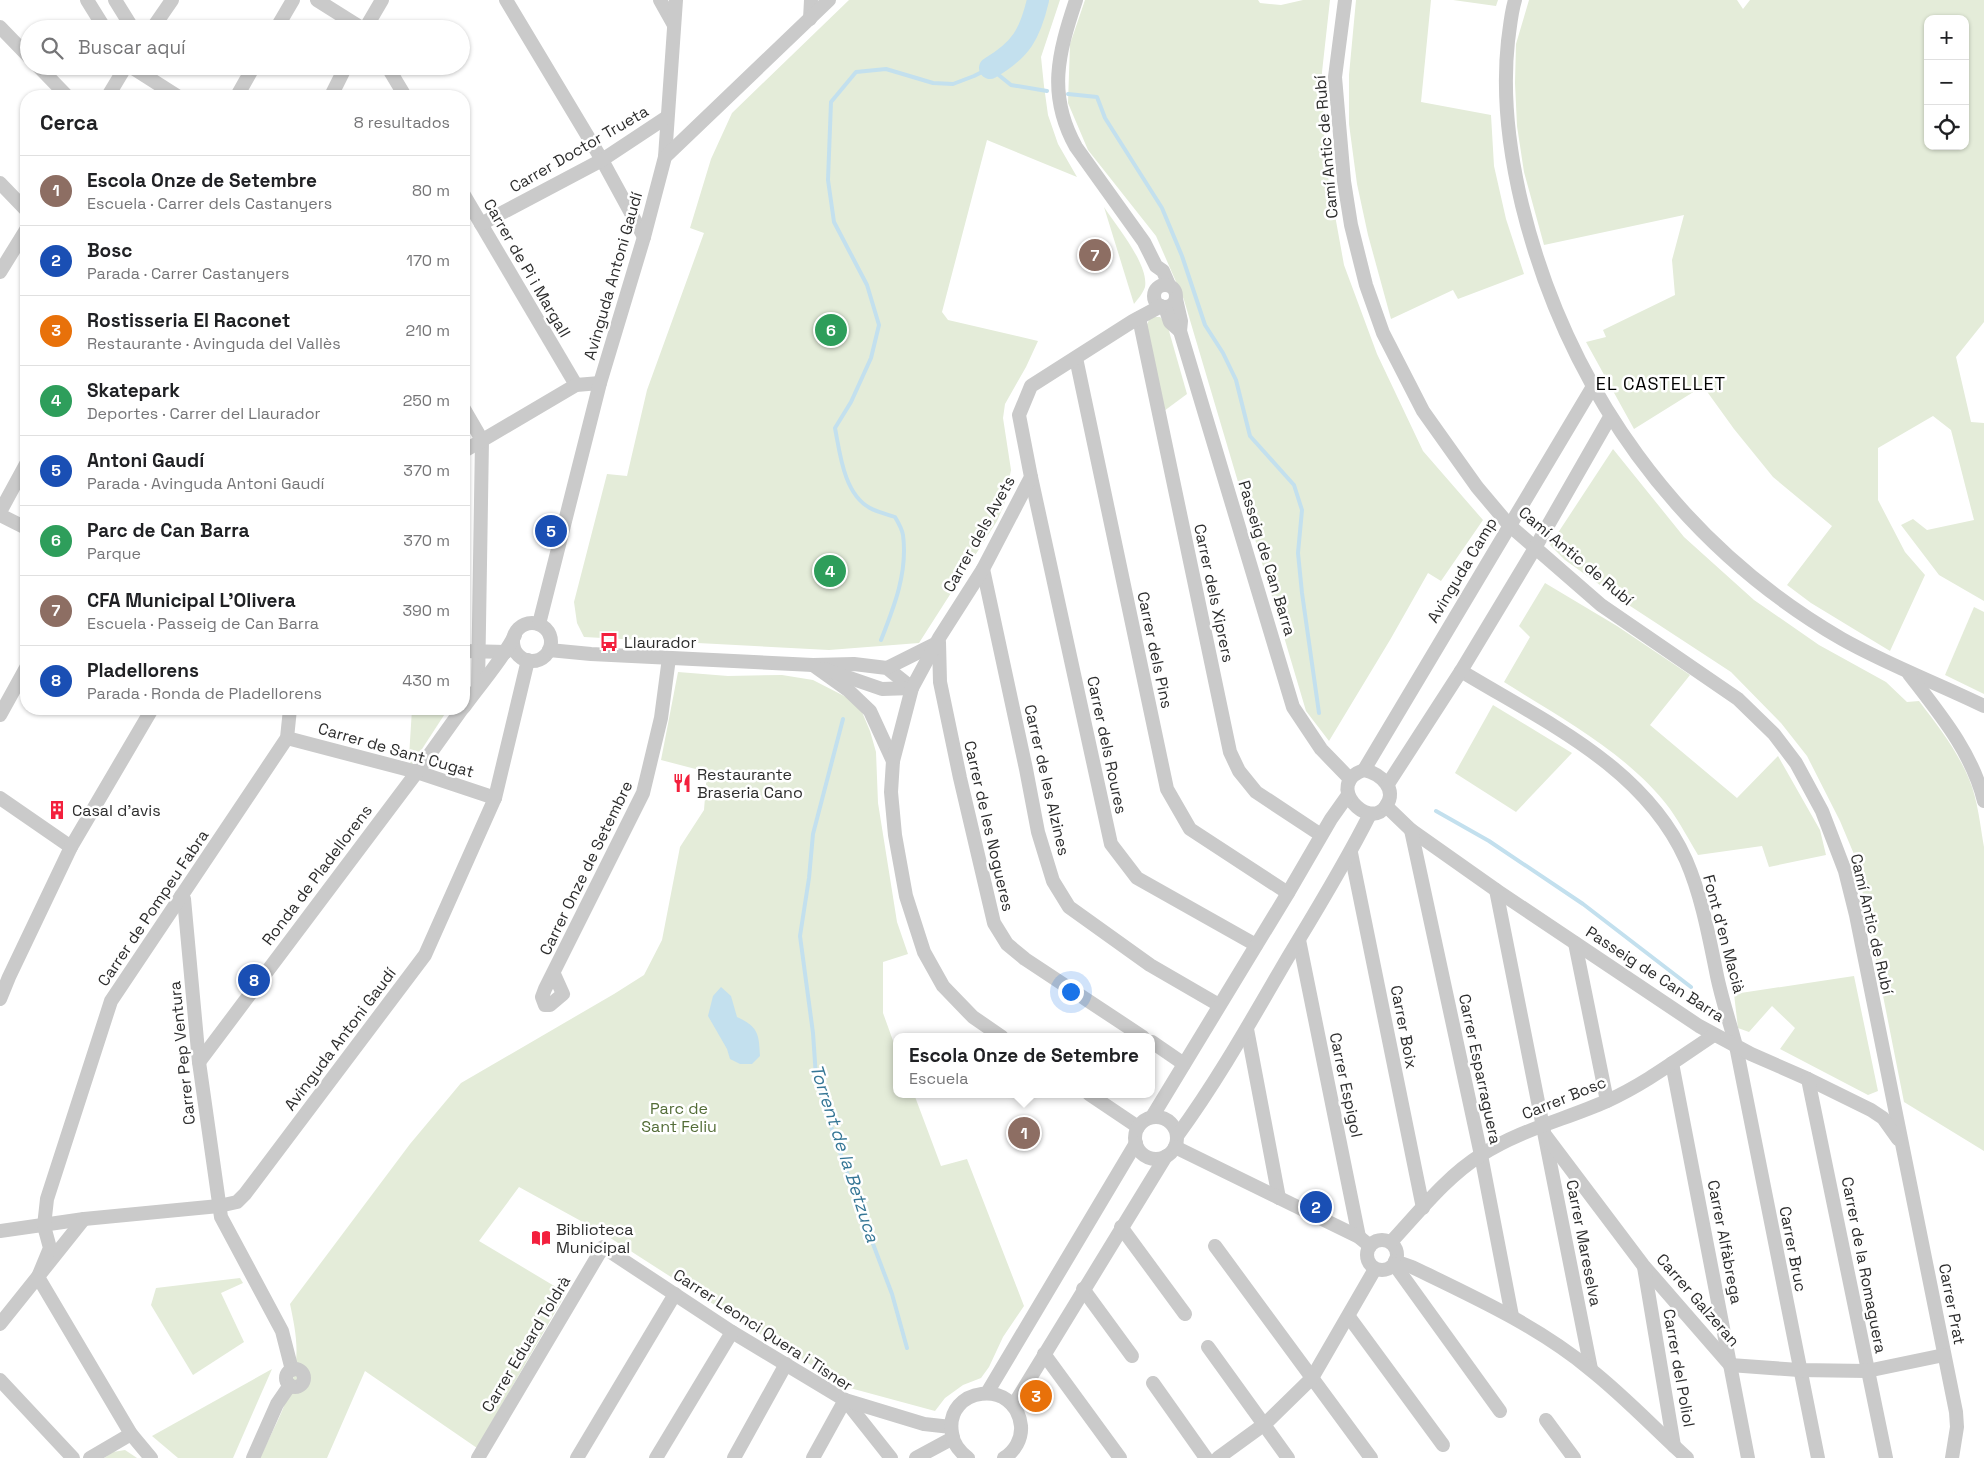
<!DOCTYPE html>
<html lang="es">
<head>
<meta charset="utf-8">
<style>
  :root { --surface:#fff; --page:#f6f6f6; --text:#202124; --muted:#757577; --line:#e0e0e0; --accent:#db2777 }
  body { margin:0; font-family:"Space Grotesk",sans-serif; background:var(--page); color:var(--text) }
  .controls { position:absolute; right:15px; top:15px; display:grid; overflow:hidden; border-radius:10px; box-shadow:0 1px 4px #0004 }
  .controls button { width:45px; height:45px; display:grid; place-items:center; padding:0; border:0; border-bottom:1px solid var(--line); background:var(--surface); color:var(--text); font:25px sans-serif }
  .you { position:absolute; left:1070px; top:991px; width:18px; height:18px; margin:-12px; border:4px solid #fff; border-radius:50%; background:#1a73e8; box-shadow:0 0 0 8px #1a73e833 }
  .badge { display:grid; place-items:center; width:32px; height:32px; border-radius:50%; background:var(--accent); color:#fff; font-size:16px; font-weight:700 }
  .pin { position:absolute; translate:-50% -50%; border:2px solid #fff; box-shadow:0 1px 5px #0006 }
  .popup { position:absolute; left:893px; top:1033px; width:262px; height:65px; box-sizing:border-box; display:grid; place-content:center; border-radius:10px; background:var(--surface); filter:drop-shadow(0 1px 4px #0005); font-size:16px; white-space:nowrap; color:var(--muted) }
  .popup b { font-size:19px; color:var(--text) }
  .popup::after { content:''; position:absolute; left:50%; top:100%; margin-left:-10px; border:10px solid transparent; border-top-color:var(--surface) }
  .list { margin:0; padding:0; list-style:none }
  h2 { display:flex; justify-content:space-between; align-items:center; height:65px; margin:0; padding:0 20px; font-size:21px }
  h2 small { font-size:16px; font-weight:400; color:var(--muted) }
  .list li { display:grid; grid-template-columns:32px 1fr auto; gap:15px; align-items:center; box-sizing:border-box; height:70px; padding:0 20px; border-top:1px solid var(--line) }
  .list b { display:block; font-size:19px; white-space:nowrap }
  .list p { margin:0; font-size:16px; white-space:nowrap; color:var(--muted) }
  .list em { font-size:16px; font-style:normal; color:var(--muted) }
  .icon { flex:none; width:28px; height:28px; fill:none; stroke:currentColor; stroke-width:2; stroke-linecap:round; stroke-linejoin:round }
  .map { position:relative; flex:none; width:1984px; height:1458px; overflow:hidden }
  .search { position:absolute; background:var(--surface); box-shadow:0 1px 4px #0004; left:20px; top:20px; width:450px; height:55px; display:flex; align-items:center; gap:12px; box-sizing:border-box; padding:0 18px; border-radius:28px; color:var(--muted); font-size:19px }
  .panel { position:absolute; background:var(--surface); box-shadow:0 1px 4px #0004; left:20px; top:90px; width:450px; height:625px; border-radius:20px }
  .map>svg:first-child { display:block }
  .green { fill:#e4ecd9; fill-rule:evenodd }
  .water { fill:#c3e0ee }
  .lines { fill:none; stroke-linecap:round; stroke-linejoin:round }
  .stream { stroke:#c3e0ee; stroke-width:4 }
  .river { stroke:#c3e0ee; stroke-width:22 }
  .minor { stroke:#cacaca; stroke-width:14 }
  .labels { text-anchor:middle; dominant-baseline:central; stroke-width:5; stroke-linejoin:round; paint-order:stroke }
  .street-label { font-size:16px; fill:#2d2d2d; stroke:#fff }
  .poi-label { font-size:16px; fill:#2d2d2d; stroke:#fff; text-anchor:start }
  .park-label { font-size:16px; fill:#536c37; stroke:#fff }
  .neighbourhood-label { font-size:18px; letter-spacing:1px; fill:#000; stroke:#fff }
  .water-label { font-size:18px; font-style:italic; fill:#357695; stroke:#fff }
</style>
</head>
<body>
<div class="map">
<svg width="1984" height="1458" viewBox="0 0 1984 1458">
  <rect width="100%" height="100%" fill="#fff"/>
  <g class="green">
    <path d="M849,0H1060L1041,57L1044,86L1048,115L1058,144L1077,177L987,140L942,312L948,320L1038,341L1026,367L1005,404L1003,418L1011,470L1004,505L997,521L919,643L829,650L584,637L577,623L574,602L607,474L627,476L647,390L704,233L690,228L711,159L732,113Z"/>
    <path d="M1085,0H1258L1260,3L1281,5L1303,0H1330L1322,72L1325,160L1344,265L1377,354L1423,451L1483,520L1441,581L1428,573L1390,640L1329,741L1306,711L1184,300L1156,236L1088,150L1068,103L1070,44Z"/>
    <path d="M1356,0H1431L1421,102L1491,115L1494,166L1506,219L1524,274L1458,299L1453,290L1391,319L1368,235L1357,184L1349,124V75Z"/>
    <path d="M1453,0H1498L1496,6Z"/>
    <path d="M1529,0H1737L1743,9L1750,0H1984V322L1956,357L1971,422L1984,423V601L1939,575L1901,525L1913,519L1927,530L1974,520L1951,430L1933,416L1878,448V500L1905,552L1925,575L1890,651L1811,603L1787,585L1832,526L1773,477L1734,429L1703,386L1634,429L1586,342L1606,337L1603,330L1675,295L1672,260L1684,215L1544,245L1524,172L1517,126L1515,83L1516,44ZM1928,19H1965V146H1928Z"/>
    <path d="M1104,207C1116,226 1149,264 1145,287C1143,293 1138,299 1134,304Z"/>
    <path d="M1154,317H1160L1167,324L1187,394L1164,411L1146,327L1149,320Z"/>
    <path d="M1613,449L1684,537L1754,600L1819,645L1886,682L1907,702L1919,701C1938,726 1957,750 1969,779C1978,800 1980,825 1984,847V1151L1904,1102L1856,859L1840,821L1807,756L1781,723L1731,672L1621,600L1565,560L1550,545Z"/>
    <path d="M1545,583L1617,626L1690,675L1650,725L1737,798L1778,756L1820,830L1826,855L1769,867L1762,846L1698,855C1689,840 1680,823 1670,809C1629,754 1561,718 1504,682L1530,637L1519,626Z"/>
    <path d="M1974,607L1984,612V694L1945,675Z"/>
    <path d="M678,672L728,676L782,675L813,680L848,698L862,712L870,731L876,752L878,803L897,922L908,954L883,962V1013L896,1049V1094H914L941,1166L967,1159L1024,1306L1003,1337L989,1367L981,1378L963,1385L945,1398L935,1411L850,1388L769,1340L601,1232L519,1187L479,1241L566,1293L477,1448L365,1371L327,1458H260C274,1427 293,1395 296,1361C298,1342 294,1323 290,1304L410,1144L461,1083L614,994L644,975L662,940L680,847L704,810L707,772L661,760Z"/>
    <path d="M1493,705L1572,753L1516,812L1455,773Z"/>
    <path d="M412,709H448L411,766L409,757Z"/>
    <path d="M1854,976L1878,1091L1868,1095L1780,1049L1795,1028L1772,1006L1749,1032L1738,1028L1734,994Z"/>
    <path d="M240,1278L243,1283L221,1293L244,1342L193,1375L151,1305L156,1288Z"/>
    <path d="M272,1369L233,1458H178L152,1436Z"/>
    <path d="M125,1450L137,1458H104L113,1452Z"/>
  </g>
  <path class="water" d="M721,987L731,996L737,1017C758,1027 759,1033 760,1056L752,1064H740L730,1059L727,1049L708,1016L713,996Z"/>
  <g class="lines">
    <g class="stream">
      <path d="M1068,94L1097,97L1105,118L1162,208L1182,256L1205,325L1223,353L1236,380L1250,436L1294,485L1302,510L1298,553L1302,593L1319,713"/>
      <path d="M881,640C894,607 908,572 903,535C902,529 898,522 895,517C887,514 877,512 870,508C844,494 840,454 835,428L851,402L871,358L879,325L867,285L834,222L828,180L831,102L856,72L886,69L933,83L953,84L974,76L990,68L1011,85L1047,91"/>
      <path d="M843,719L813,834L809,878L800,936L813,1033L816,1077L826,1112L859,1207L892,1294L907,1348"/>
      <path d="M1436,811L1489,841L1583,904L1691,987"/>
    </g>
    <path class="river" d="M990,68C1021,50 1030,34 1038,0"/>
    <g class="minor">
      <path d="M87,0L105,29"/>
      <path d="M115,0L133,29"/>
      <path d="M317,0L363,29"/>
      <path d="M506,0L602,160L644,237"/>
      <path d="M660,0L674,25"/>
      <path d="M1076,0C1058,54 1047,95 1076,147L1144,242L1156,266L1163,271L1169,285"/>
      <path d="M1345,0L1335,77L1344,181L1351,225L1366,285L1383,333L1423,411L1477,487L1509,525L1601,605L1738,699L1774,734L1796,763L1822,811L1845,871L1856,915L1956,1412L1957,1427L1952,1458"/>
      <path d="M1515,0C1511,13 1510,27 1508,41C1502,96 1509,151 1522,205C1567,388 1678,544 1842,639C1888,665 1937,683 1984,706"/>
      <path d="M810,19L811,0"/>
      <path d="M0,27L29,57"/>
      <path d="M152,29L172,0"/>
      <path d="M276,29L293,0"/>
      <path d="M365,29L382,0"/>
      <path d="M38,66L67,96"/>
      <path d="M130,66L177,96"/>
      <path d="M387,66L405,96"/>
      <path d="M108,96L126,66"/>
      <path d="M237,96L254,66"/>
      <path d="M331,96L346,66"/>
      <path d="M665,157L676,0"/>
      <path d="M0,183L26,210"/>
      <path d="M464,195L576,385"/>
      <path d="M481,224L602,160L667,117"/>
      <path d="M0,272L26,230"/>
      <circle cx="1165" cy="296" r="11"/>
      <path d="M1176,299L1181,321L1180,331L1293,707L1321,749L1350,779"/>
      <path d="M1165,307L1170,322L1180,331"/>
      <path d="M1139,318L1230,752L1239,771L1256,792L1321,835"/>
      <path d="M1076,358L1167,789L1190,829L1288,893"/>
      <path d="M464,409L482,440L478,687"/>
      <path d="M464,451L576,385L600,383"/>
      <path d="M1031,477L1111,844L1137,878L1256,945"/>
      <path d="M0,512L26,464"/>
      <path d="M0,515L26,528"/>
      <path d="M983,569L1026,769L1038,832L1053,881L1069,907L1150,965L1219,1005"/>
      <circle cx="532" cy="642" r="19"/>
      <path d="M539,624L600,383L644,237L665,157L829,0"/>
      <path d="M939,642L940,682L960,778L994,923L1007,944L1025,959L1143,1037"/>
      <path d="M549,650L591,654L813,665L854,664L887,668L912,688"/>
      <path d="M464,651L506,652"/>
      <path d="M813,665L848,690L870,711L893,761"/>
      <path d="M887,668L937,643"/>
      <path d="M824,669L882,689L912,688"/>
      <path d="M1461,671C1543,721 1644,766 1686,860C1702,897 1709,937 1717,976C1722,1000 1730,1023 1736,1046L1818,1458"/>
      <path d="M1909,674C1939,713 1972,752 1984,801"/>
      <path d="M464,707C481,683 501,662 515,635"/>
      <path d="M0,715L26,668"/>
      <path d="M287,738L417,772L495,798"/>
      <path d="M1364,770L1592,388"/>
      <path d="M1364,770C1381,774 1398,789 1386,806C1369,832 1323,784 1364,770Z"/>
      <path d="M1388,784L1461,671L1535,548L1610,417"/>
      <path d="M0,798L71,847"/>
      <path d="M1386,806L1411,830L1496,890L1699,1026L1751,1054L1808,1079L1871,1110L1883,1118L1898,1139"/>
      <path d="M1411,830L1481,1155L1512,1316"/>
      <path d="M1351,853L1423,1208"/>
      <path d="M1496,890L1591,1369"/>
      <path d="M181,896L184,899L199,1062L221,1217L282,1331L292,1370"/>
      <path d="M1299,940L1359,1237"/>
      <path d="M1575,943L1607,1101"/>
      <path d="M554,974L563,994L550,1005H545L542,997L545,989L643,793L661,718L669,658"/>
      <path d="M0,999L9,977L71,847L152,709"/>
      <path d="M1247,1029L1279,1198"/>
      <path d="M1002,1037L973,1017L943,986L924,952L906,896L895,835L891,792L893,761L912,688L939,638L983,569L1031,477L1019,415L1031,386L1133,321L1161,306"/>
      <path d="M1152,1042L1184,1064"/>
      <path d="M199,1062L417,772L462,709"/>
      <path d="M1672,1063L1748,1458"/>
      <path d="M1808,1079L1886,1458"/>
      <path d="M1089,1094L1138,1127"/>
      <circle cx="1156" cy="1138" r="21"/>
      <path d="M1152,1117L1288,893L1331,819L1348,795"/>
      <path d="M1545,1135L1643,1265L1730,1365L1799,1370L1867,1371L1944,1355"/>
      <path d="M1177,1136C1218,1080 1252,1019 1287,959C1316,911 1345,864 1370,814"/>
      <path d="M1175,1147L1359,1237L1370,1246"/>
      <path d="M1121,1227L1185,1314"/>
      <path d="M0,1231L84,1219L219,1206L237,1202L245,1194L425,955L495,798L528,660"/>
      <circle cx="1382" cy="1255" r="15"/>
      <path d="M1391,1242C1419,1212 1446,1177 1481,1155C1522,1129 1564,1120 1607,1101C1645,1084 1679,1058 1714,1035"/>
      <path d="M1215,1246L1371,1458"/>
      <path d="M1395,1261L1412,1267C1474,1297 1538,1326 1591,1370C1625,1397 1655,1429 1687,1458"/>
      <path d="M1394,1264L1500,1411"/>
      <path d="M1644,1267L1674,1446"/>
      <path d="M1083,1289L1132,1356"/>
      <path d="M1349,1317L1443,1445"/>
      <path d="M0,1324L84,1219"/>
      <path d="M1208,1347L1288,1458"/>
      <path d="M1044,1354L1120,1458"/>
      <circle cx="295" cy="1378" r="9"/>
      <path d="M0,1380L73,1458"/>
      <path d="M1153,1383L1206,1458"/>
      <path d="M987,1393L1136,1143"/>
      <path d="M1013,1406L1166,1156"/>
      <path d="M1546,1420L1574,1458"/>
      <path d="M90,1458L131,1434"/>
      <path d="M151,1458L131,1434L38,1277L50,1248L44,1226L47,1199L111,1001L287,738L290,709"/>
      <path d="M253,1458L277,1404L290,1385"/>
      <path d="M478,1458L603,1247L732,1332L845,1400L891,1458"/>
      <path d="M577,1458L675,1294"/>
      <path d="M656,1458L732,1332"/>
      <path d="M734,1458L786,1364"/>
      <path d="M813,1458L845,1400L924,1424L951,1427"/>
      <path d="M916,1458L953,1438"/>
      <path d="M968,1458C960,1452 953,1443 952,1433C944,1387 1016,1377 1021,1426C1022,1439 1015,1451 1004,1458"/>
      <path d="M1218,1458L1266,1423L1312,1378L1375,1269"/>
    </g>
  </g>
  <defs>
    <g id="bus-bare" transform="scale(1.5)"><path d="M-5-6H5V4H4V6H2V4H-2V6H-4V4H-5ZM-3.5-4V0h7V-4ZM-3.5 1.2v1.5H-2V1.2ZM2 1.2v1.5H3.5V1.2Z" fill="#f3203d" stroke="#fff" stroke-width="2.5" paint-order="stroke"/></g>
    <g id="restaurant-bare" transform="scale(1.5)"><path d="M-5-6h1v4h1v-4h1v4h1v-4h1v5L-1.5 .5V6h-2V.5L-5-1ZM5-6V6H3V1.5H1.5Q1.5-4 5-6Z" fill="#f3203d" stroke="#fff" stroke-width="2.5" paint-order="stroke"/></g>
    <g id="building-bare" transform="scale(1.5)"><path d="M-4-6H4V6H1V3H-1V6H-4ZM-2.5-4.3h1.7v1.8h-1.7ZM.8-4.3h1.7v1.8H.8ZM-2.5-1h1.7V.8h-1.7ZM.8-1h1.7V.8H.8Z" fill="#f3203d" stroke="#fff" stroke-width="2.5" paint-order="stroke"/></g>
    <g id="library-bare" transform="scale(1.5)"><path d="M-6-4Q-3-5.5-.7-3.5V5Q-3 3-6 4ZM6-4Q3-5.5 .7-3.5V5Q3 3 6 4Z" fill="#f3203d" stroke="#fff" stroke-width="2.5" paint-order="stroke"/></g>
  </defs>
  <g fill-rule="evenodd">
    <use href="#bus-bare" x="609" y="642"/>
    <use href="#restaurant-bare" x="682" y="783"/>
    <use href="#building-bare" x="57" y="810"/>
    <use href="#library-bare" x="541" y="1238"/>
  </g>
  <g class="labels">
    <g class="street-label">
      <text transform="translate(1326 147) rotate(-95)">Camí Antic de Rubí</text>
      <text transform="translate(579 149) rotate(-30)">Carrer Doctor Trueta</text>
      <text transform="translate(527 268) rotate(60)">Carrer de Pi i Margall</text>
      <text transform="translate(613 276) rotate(-74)">Avinguda Antoni Gaudí</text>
      <text transform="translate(979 534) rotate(-61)">Carrer dels Avets</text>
      <text transform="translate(1576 556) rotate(40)">Camí Antic de Rubí</text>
      <text transform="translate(1267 558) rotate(73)">Passeig de Can Barra</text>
      <text transform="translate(1462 570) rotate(-59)">Avinguda Camp</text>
      <text transform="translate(1214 593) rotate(78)">Carrer dels Xiprers</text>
      <text transform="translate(1155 650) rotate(78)">Carrer dels Pins</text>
      <text transform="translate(1107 745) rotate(78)">Carrer dels Roures</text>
      <text transform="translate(396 750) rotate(16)">Carrer de Sant Cugat</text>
      <text transform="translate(1047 780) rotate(77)">Carrer de les Alzines</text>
      <text transform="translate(989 826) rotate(77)">Carrer de les Nogueres</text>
      <text transform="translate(586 868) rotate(-64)">Carrer Onze de Setembre</text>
      <text transform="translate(317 875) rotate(-53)">Ronda de Pladellorens</text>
      <text transform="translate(153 908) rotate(-56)">Carrer de Pompeu Fabra</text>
      <text transform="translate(1872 924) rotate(77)">Camí Antic de Rubí</text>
      <text transform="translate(1724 934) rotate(75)">Font d'en Macià</text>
      <text transform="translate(1655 974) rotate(33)">Passeig de Can Barra</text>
      <text transform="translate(1404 1027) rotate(79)">Carrer Boix</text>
      <text transform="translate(340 1039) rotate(-53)">Avinguda Antoni Gaudí</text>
      <text transform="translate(182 1053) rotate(-96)">Carrer Pep Ventura</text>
      <text transform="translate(1480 1069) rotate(78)">Carrer Esparraguera</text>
      <text transform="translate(1346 1085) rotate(78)">Carrer Espigol</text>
      <text transform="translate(1564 1098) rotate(-22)">Carrer Bosc</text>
      <text transform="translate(1725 1242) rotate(79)">Carrer Alfàbrega</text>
      <text transform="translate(1584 1243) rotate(79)">Carrer Mareselva</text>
      <text transform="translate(1793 1249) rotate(79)">Carrer Bruc</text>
      <text transform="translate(1864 1265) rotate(79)">Carrer de la Romaguera</text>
      <text transform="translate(1698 1300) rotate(49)">Carrer Galzeran</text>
      <text transform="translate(1952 1304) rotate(79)">Carrer Prat</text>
      <text transform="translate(763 1330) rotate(33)">Carrer Leonci Quera i Tisner</text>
      <text transform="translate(526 1344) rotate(-59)">Carrer Eduard Toldrà</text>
      <text transform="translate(1679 1368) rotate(80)">Carrer del Poliol</text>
    </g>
    <g class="poi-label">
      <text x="624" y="642">Llaurador</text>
      <text x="697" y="774">Restaurante<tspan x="697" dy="18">Braseria Cano</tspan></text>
      <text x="72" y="810">Casal d'avis</text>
      <text x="556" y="1229">Biblioteca<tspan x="556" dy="18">Municipal</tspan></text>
    </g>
    <g class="park-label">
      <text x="679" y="1108">Parc de<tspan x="679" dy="18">Sant Feliu</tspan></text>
    </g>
    <g class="neighbourhood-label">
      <text x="1661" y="383">EL CASTELLET</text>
    </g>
    <g class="water-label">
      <text transform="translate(845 1153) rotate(72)">Torrent de la Betzuca</text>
    </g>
  </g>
</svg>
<div class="controls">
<button>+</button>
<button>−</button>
<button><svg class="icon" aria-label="locate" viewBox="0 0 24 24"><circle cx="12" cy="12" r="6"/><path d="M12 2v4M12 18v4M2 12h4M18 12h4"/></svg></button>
</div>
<div class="you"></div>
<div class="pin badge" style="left:1024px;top:1133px;background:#8d6e63">1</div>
<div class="popup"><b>Escola Onze de Setembre</b>Escuela</div>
<div class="pin badge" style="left:1316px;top:1207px;background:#1a4fb4">2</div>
<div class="pin badge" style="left:1036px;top:1396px;background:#e8710a">3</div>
<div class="pin badge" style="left:830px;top:571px;background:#2e9e5b">4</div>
<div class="pin badge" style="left:551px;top:531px;background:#1a4fb4">5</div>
<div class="pin badge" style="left:831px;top:330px;background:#2e9e5b">6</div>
<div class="pin badge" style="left:1095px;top:255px;background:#8d6e63">7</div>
<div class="pin badge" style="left:254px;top:980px;background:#1a4fb4">8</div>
<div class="search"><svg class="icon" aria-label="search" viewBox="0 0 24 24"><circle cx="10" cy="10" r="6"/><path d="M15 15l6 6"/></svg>Buscar aquí</div>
<section class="panel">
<h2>Cerca<small>8 resultados</small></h2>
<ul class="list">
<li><span class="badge" style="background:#8d6e63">1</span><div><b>Escola Onze de Setembre</b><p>Escuela · Carrer dels Castanyers</p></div><em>80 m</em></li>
<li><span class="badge" style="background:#1a4fb4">2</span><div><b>Bosc</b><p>Parada · Carrer Castanyers</p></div><em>170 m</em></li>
<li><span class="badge" style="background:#e8710a">3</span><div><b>Rostisseria El Raconet</b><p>Restaurante · Avinguda del Vallès</p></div><em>210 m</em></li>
<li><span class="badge" style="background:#2e9e5b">4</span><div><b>Skatepark</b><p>Deportes · Carrer del Llaurador</p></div><em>250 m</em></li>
<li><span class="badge" style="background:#1a4fb4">5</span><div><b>Antoni Gaudí</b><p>Parada · Avinguda Antoni Gaudí</p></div><em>370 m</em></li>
<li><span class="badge" style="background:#2e9e5b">6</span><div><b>Parc de Can Barra</b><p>Parque</p></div><em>370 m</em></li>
<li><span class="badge" style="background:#8d6e63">7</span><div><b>CFA Municipal L'Olivera</b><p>Escuela · Passeig de Can Barra</p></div><em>390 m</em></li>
<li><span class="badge" style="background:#1a4fb4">8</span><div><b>Pladellorens</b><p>Parada · Ronda de Pladellorens</p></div><em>430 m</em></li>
</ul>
</section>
</div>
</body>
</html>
